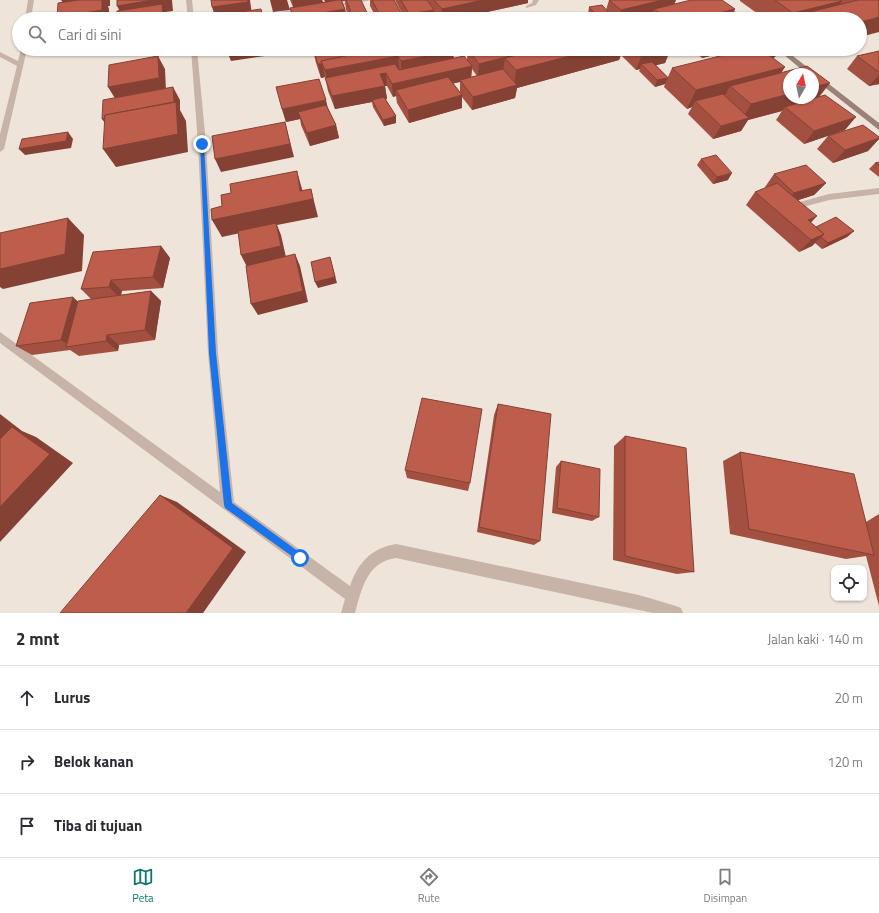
<!DOCTYPE html>
<html lang="id">
<head>
<meta charset="utf-8">
<style>
  :root { --surface:#fff; --page:#f2f2f3; --text:#2b2b33; --muted:#7c7c81; --line:#e1e1e2; --accent:#0f766e }
  body { margin:0; font-family:"Titillium Web",sans-serif; background:var(--page); color:var(--text) }
  .controls { position:absolute; right:12px; bottom:12px; display:grid; overflow:hidden; border-radius:8px; box-shadow:0 1px 3px #0004 }
  .controls button { width:36px; height:36px; display:grid; place-items:center; padding:0; border:0; border-bottom:1px solid var(--line); background:var(--surface); color:var(--text); font:20px sans-serif }
  .compass { position:absolute; left:783px; top:68px; width:36px; height:36px; border-radius:50%; background:var(--surface); box-shadow:0 1px 3px #0004; rotate:9deg }
  .stop { position:absolute; width:12px; height:12px; margin:-9px; border:3px solid #1a73e8; border-radius:50%; background:#fff }
  .stop.end { background:#1a73e8; border-color:#fff; box-shadow:0 1px 4px #0008 }
  .list { margin:0; padding:0; list-style:none }
  h2 { display:flex; justify-content:space-between; align-items:center; height:52px; margin:0; padding:0 16px; font-size:17px }
  h2 small { font-size:13px; font-weight:400; color:var(--muted) }
  .list li { display:grid; grid-template-columns:26px 1fr auto; gap:12px; align-items:center; box-sizing:border-box; height:64px; padding:0 16px; border-top:1px solid var(--line) }
  .list b { display:block; font-size:15px; white-space:nowrap }
  .list em { font-size:13px; font-style:normal; color:var(--muted) }
  .icon { flex:none; width:22px; height:22px; fill:none; stroke:currentColor; stroke-width:2; stroke-linecap:round; stroke-linejoin:round }
  .map { position:relative; flex:none; width:879px; height:613px; overflow:hidden }
  .search { position:absolute; background:var(--surface); box-shadow:0 1px 3px #0004; left:12px; right:12px; top:12px; height:44px; display:flex; align-items:center; gap:10px; box-sizing:border-box; padding:0 14px; border-radius:22px; color:var(--muted); font-size:15px }
  .sheet { height:244px; background:var(--surface) }
  nav { display:flex; justify-content:space-around; align-items:center; box-sizing:border-box; height:56px; border-top:1px solid var(--line); background:var(--surface); font-size:11px; color:var(--muted) }
  nav a { display:grid; justify-items:center; gap:2px }
  nav .on { color:var(--accent) }
  .map>svg:first-child { display:block }
  .lines { fill:none; stroke-linecap:round; stroke-linejoin:round }
  .service { fill:#c7b3a7; fill-rule:evenodd }
  .minor { fill:#c7b3a7; fill-rule:evenodd }
  .secondary { fill:#9a8279; fill-rule:evenodd }
  .wall { fill:#a35040; fill-rule:evenodd }
  .shaded-wall { fill:#844134 }
  .building { fill:#bd5d4b; stroke:#844134 }
  .route { fill:#1a73e8 }
</style>
</head>
<body>
<div class="map">
<svg width="879" height="613" viewBox="0 0 879 613">
  <rect width="100%" height="100%" fill="#efe4da"/>
  <g class="lines">
    <path class="service" d="M879,188V194L829,200L792,210L788,207L789,205L829,194Z"/>
    <g class="minor">
      <path d="M28,0H34L31,19H25Z"/>
      <path d="M186,0H192L194,19H188Z"/>
      <path d="M357,0H372L331,8L328,6Z"/>
      <path d="M533,0H539L536,5L526,8V6L532,3Z"/>
      <path d="M305,8L307,9V11L260,19H245L248,17Z"/>
      <path d="M21,49H27L4,149L0,152V134L17,66L0,57V52L18,61Z"/>
      <path d="M191,49H197L206,144L218,353L234,502L350,586C358,563 371,548 396,544L639,595L676,606L681,608L683,613H653L396,558C367,562 362,588 355,613H341L345,599L0,343V332L220,492L208,353L198,144Z"/>
    </g>
    <g class="secondary">
      <path d="M714,0H721L744,19H737Z"/>
      <path d="M777,49H784L879,123V130L813,78V74H807Z"/>
    </g>
  </g>
  <g class="wall">
    <path d="M290,0H322L323,2H325L324,0H361L370,19H350L346,10L345,1H342L345,9L348,19H293L290,8L293,7Z"/>
    <path d="M370,0H394L404,19H377L370,6Z"/>
    <path d="M395,0H528V3L455,19H440L434,12V19H405Z"/>
    <path d="M609,0H676L674,4L735,9L730,19H650L652,15L635,19H612V18V19H592L588,14L589,7L606,10Z"/>
    <path d="M740,0H879L860,19H765L740,1Z"/>
    <path d="M468,49H731L730,51L702,58L692,50L691,52L677,56L670,51L665,63L656,65L668,77L672,68L779,50L775,57L773,58L781,73L820,96L845,130L804,144L776,120L782,111L748,120L741,131L713,139L688,114L692,107L687,109L664,87L665,84L655,87L639,71L640,69L636,70L621,55L619,60L517,88L515,98L472,110L462,97V108L409,123L397,103L396,96L393,97L387,86H385L387,99H385L396,116V123L384,126L373,107L372,102L335,109L328,91L325,77L321,78L316,63L313,50L341,57H344L343,51L454,58L467,60ZM472,69L477,76L471,78ZM460,82V92L453,83Z"/>
    <path d="M879,51V84L869,86L847,69L857,56Z"/>
    <path d="M328,108L336,125L339,138L310,146L301,125L300,119L286,122L282,109Z"/>
    <path d="M828,136L879,137V139L868,151L833,163L817,149Z"/>
    <path d="M701,159L728,180L713,184L697,165Z"/>
    <path d="M879,162V177L869,169L875,163Z"/>
    <path d="M774,174L826,183L814,195L798,200L811,223L816,227L854,231L847,237L822,249L815,243L812,246L799,252L746,205L755,192L766,188L765,187Z"/>
    <path d="M161,246L170,258L163,288L122,291L121,295L151,291L161,301L155,340L119,345L118,351L79,356L70,350L32,355L16,346L77,302L91,299L81,289Z"/>
    <path d="M498,404L540,541L534,545L477,532L494,415Z"/>
    <path d="M625,436L694,572L677,574L613,560L614,446Z"/>
    <path d="M740,452L866,522L879,514V606L866,556L846,559L730,534L723,461Z"/>
    <path d="M561,461L599,517L592,521L552,513L556,467Z"/>
    <path d="M405,470L470,483L468,491L407,478Z"/>
  </g>
  <g class="shaded-wall">
    <path d="M61,0H110V6H108L109,9V19H58L57,18L69,12Z"/>
    <path d="M138,0H172L173,11L165,12L168,19H124L117,6Z"/>
    <path d="M248,0H250L252,15L224,19H216L212,7Z"/>
    <path d="M270,0H287L290,10L273,12Z"/>
    <path d="M292,0H322L324,5L294,10Z"/>
    <path d="M325,0H345V1L326,4Z"/>
    <path d="M483,0H528V3L455,19H442V9Z"/>
    <path d="M663,0H676L672,10L654,9L652,15L635,19H619L621,10Z"/>
    <path d="M842,1L830,19L806,13L802,19H790L793,13Z"/>
    <path d="M345,9L347,19H294V18Z"/>
    <path d="M735,9L730,19H695Z"/>
    <path d="M434,10V19H409V14Z"/>
    <path d="M675,14L673,19H662L663,16Z"/>
    <path d="M612,16V19H599V18Z"/>
    <path d="M879,17V32L860,37V22Z"/>
    <path d="M107,49H157L112,56Z"/>
    <path d="M226,49H263L265,56L231,61Z"/>
    <path d="M281,49H292L281,51Z"/>
    <path d="M597,49H623L619,60L517,88L515,98L472,110L473,97L514,86L516,70Z"/>
    <path d="M681,49H693L691,52L677,56L680,50Z"/>
    <path d="M706,49H731L730,51L702,58Z"/>
    <path d="M670,50L665,63L645,68L641,64L640,69L636,70L641,57Z"/>
    <path d="M779,50L775,57L752,65L755,58Z"/>
    <path d="M454,51L453,69L402,80L401,61Z"/>
    <path d="M158,56L165,69L166,91L116,100L108,87Z"/>
    <path d="M398,56L400,75L386,73L387,86H385L387,99L372,102V100V102L335,109L332,96L328,85L325,70Z"/>
    <path d="M505,58L503,71L478,77L479,64Z"/>
    <path d="M318,64H322L325,77L321,78Z"/>
    <path d="M472,66L471,80H460V82L399,96L396,90V96L393,97L392,84Z"/>
    <path d="M785,67L773,86H730L723,99L695,101L692,107L687,109L696,90Z"/>
    <path d="M879,75V84L869,86Z"/>
    <path d="M668,78L665,84L655,87L657,80Z"/>
    <path d="M830,83L816,101L785,107L782,111L748,120L741,131L713,139L721,126L741,121L751,104L789,94V98H813V87Z"/>
    <path d="M173,87L180,100V110L186,121L188,152L116,167L103,149L111,132L102,119Z"/>
    <path d="M462,95V108L409,123L408,110Z"/>
    <path d="M326,100L329,113L298,112L300,119L286,122L282,109Z"/>
    <path d="M396,116V123L384,126L383,120Z"/>
    <path d="M856,117L845,130L804,144L814,131Z"/>
    <path d="M285,122L294,157L221,172L215,159Z"/>
    <path d="M336,125L339,138L310,146L307,133Z"/>
    <path d="M68,132L73,139L71,148L25,155L19,149Z"/>
    <path d="M879,138V139L868,151L833,163L845,150Z"/>
    <path d="M297,171L302,189L305,201L311,189L318,217L277,225L281,235L286,257L247,267L241,255L277,225L222,237L212,220L300,191Z"/>
    <path d="M732,173L728,180L713,184L717,177Z"/>
    <path d="M826,183L814,195L783,205L794,193Z"/>
    <path d="M817,216L806,228L808,220Z"/>
    <path d="M68,218L84,235L82,271L3,289L0,287V269Z"/>
    <path d="M854,231L847,237L822,249L828,243Z"/>
    <path d="M824,234L812,246L799,252L811,240Z"/>
    <path d="M161,246L170,258L163,288L153,277Z"/>
    <path d="M295,254L300,266L308,302L258,315L251,304Z"/>
    <path d="M330,257L337,283L318,288L315,282Z"/>
    <path d="M111,280L122,291L120,298L109,287Z"/>
    <path d="M151,291L161,301L155,340L145,330Z"/>
    <path d="M73,297L85,308L70,346L61,340Z"/>
    <path d="M107,335L119,345L118,351L106,341Z"/>
    <path d="M0,414L22,431L36,437L73,463L0,542Z"/>
    <path d="M160,495L177,502L246,552L203,613H186Z"/>
  </g>
  <g class="building">
    <path d="M79,0H102V10L57,18L58,3Z"/>
    <path d="M117,0H153L117,6Z"/>
    <path d="M211,0H248V2L212,7Z"/>
    <path d="M338,0H341L345,9L294,18L290,8Z"/>
    <path d="M346,0H361L370,19H354Z"/>
    <path d="M372,0H394L404,18L398,19H382Z"/>
    <path d="M401,0H427L434,10L409,14Z"/>
    <path d="M434,0H483L442,9Z"/>
    <path d="M609,0H663L621,10Z"/>
    <path d="M691,0H722L735,9L695,19H682L675,14L663,16L654,9Z"/>
    <path d="M775,0H840L842,1L793,13Z"/>
    <path d="M858,0H879V17L860,22V19H814L806,13Z"/>
    <path d="M162,4L163,15L157,16V19H116L117,11Z"/>
    <path d="M602,5L612,16L599,18L589,7Z"/>
    <path d="M261,9L263,19H241L240,12Z"/>
    <path d="M345,13L348,19H306Z"/>
    <path d="M291,15L292,19H273L272,18Z"/>
    <path d="M627,17L628,19H617Z"/>
    <path d="M710,17L713,19H701Z"/>
    <path d="M318,49H338L341,57L321,61L322,64H318L313,50Z"/>
    <path d="M354,49H453L454,51L401,61L398,56L325,70L321,61L345,56L343,51Z"/>
    <path d="M468,49H533L534,50L479,64Z"/>
    <path d="M539,49H597L516,70L505,58Z"/>
    <path d="M633,49H669L670,50L641,57Z"/>
    <path d="M748,49H761L785,67L696,90L672,68Z"/>
    <path d="M761,49H778L779,50L768,54Z"/>
    <path d="M879,51V72L857,56Z"/>
    <path d="M158,56L159,78L108,87L109,65Z"/>
    <path d="M464,56L472,66L392,84L386,73L380,74L385,86L332,96L325,78L395,64L399,70Z"/>
    <path d="M652,62L668,78L657,80L641,64Z"/>
    <path d="M807,66L830,83L813,87V74H789V94L751,104L730,86Z"/>
    <path d="M503,69L517,85L473,97L460,80Z"/>
    <path d="M448,77L462,95L408,110L396,90Z"/>
    <path d="M319,79L326,100L282,109L276,87Z"/>
    <path d="M173,87L174,102L105,115L104,119H102L103,100Z"/>
    <path d="M723,94L749,118L721,126L695,101Z"/>
    <path d="M825,95L856,117L814,131L785,107Z"/>
    <path d="M384,97L396,116L383,120L372,100Z"/>
    <path d="M176,102L178,134L103,149L105,115Z"/>
    <path d="M326,105L336,125L307,133L298,112Z"/>
    <path d="M285,122L290,144L215,159L212,136Z"/>
    <path d="M863,125L879,137V138L845,150L828,136Z"/>
    <path d="M68,132L66,141L19,149L22,139Z"/>
    <path d="M716,155L732,173L717,177L701,159Z"/>
    <path d="M879,162V165L875,163Z"/>
    <path d="M806,165L826,183L794,193L774,174Z"/>
    <path d="M297,171L300,191L311,189L313,199L212,220L211,209L222,206L221,195L231,193L230,184Z"/>
    <path d="M777,183L817,216L808,220L824,234L811,240L755,192Z"/>
    <path d="M836,217L854,231L828,243L821,237L824,234L816,227Z"/>
    <path d="M68,218L65,254L0,269V233Z"/>
    <path d="M276,223L281,246L241,255L238,231Z"/>
    <path d="M161,246L153,277L111,280L109,287L81,289L93,252Z"/>
    <path d="M295,254L303,291L251,304L246,266Z"/>
    <path d="M330,257L335,277L315,282L311,262Z"/>
    <path d="M151,291L145,330L107,335L106,341L66,347L78,301Z"/>
    <path d="M73,297L61,340L16,346L30,303Z"/>
    <path d="M422,398L482,409L470,483L405,470Z"/>
    <path d="M498,404L551,414L540,541L479,527Z"/>
    <path d="M12,427L50,454L0,507V439Z"/>
    <path d="M625,436L686,448L694,572L625,556Z"/>
    <path d="M740,452L854,474L874,555L749,529Z"/>
    <path d="M561,461L600,469L599,517L557,508Z"/>
    <path d="M160,495L233,548L186,613H60Z"/>
  </g>
  <path class="route" d="M200,143L204,144L216,353L232,503L303,555V561L300,562L225,508L224,505L209,353Z"/>
</svg>
<div class="controls">
<button><svg class="icon" aria-label="locate" viewBox="0 0 24 24"><circle cx="12" cy="12" r="6"/><path d="M12 2v4M12 18v4M2 12h4M18 12h4"/></svg></button>
</div>
<svg class="compass" viewBox="-18 -18 36 36"><path d="M0-13l5 13h-10z" fill="#e53935"/><path d="M0 13l5-13h-10z" fill="#7c7c81"/></svg>
<div class="stop" style="left:300px;top:558px"></div>
<div class="stop end" style="left:202px;top:144px"></div>
<div class="search"><svg class="icon" aria-label="search" viewBox="0 0 24 24"><circle cx="10" cy="10" r="6"/><path d="M15 15l6 6"/></svg>Cari di sini</div>
</div>
<section class="sheet">
<h2>2 mnt<small>Jalan kaki · 140 m</small></h2>
<ul class="list">
<li><svg class="icon" aria-label="ahead" viewBox="0 0 24 24"><path d="M12 20V5M6 11l6-6 6 6"/></svg><div><b>Lurus</b></div><em>20 m</em></li>
<li><svg class="icon" aria-label="right" viewBox="0 0 24 24"><path d="M7 20v-9h11M14 6l5 5-5 5"/></svg><div><b>Belok kanan</b></div><em>120 m</em></li>
<li><svg class="icon" aria-label="arrive" viewBox="0 0 24 24"><path d="M6 21V4h12l-3 4 3 4H6"/></svg><div><b>Tiba di tujuan</b></div></li>
</ul>
</section>
<nav>
<a class="on"><svg class="icon" aria-label="map" viewBox="0 0 24 24"><path d="M3 6l6-2 6 2 6-2v14l-6 2-6-2-6 2zM9 4v14M15 6v14"/></svg>Peta</a>
<a><svg class="icon" aria-label="directions" viewBox="0 0 24 24"><path d="M12 3l9 9-9 9-9-9zM9 14v-3h6M13 9l2 2-2 2"/></svg>Rute</a>
<a><svg class="icon" aria-label="saved" viewBox="0 0 24 24"><path d="M7 4h10v16l-5-4-5 4z"/></svg>Disimpan</a>
</nav>
</body>
</html>
